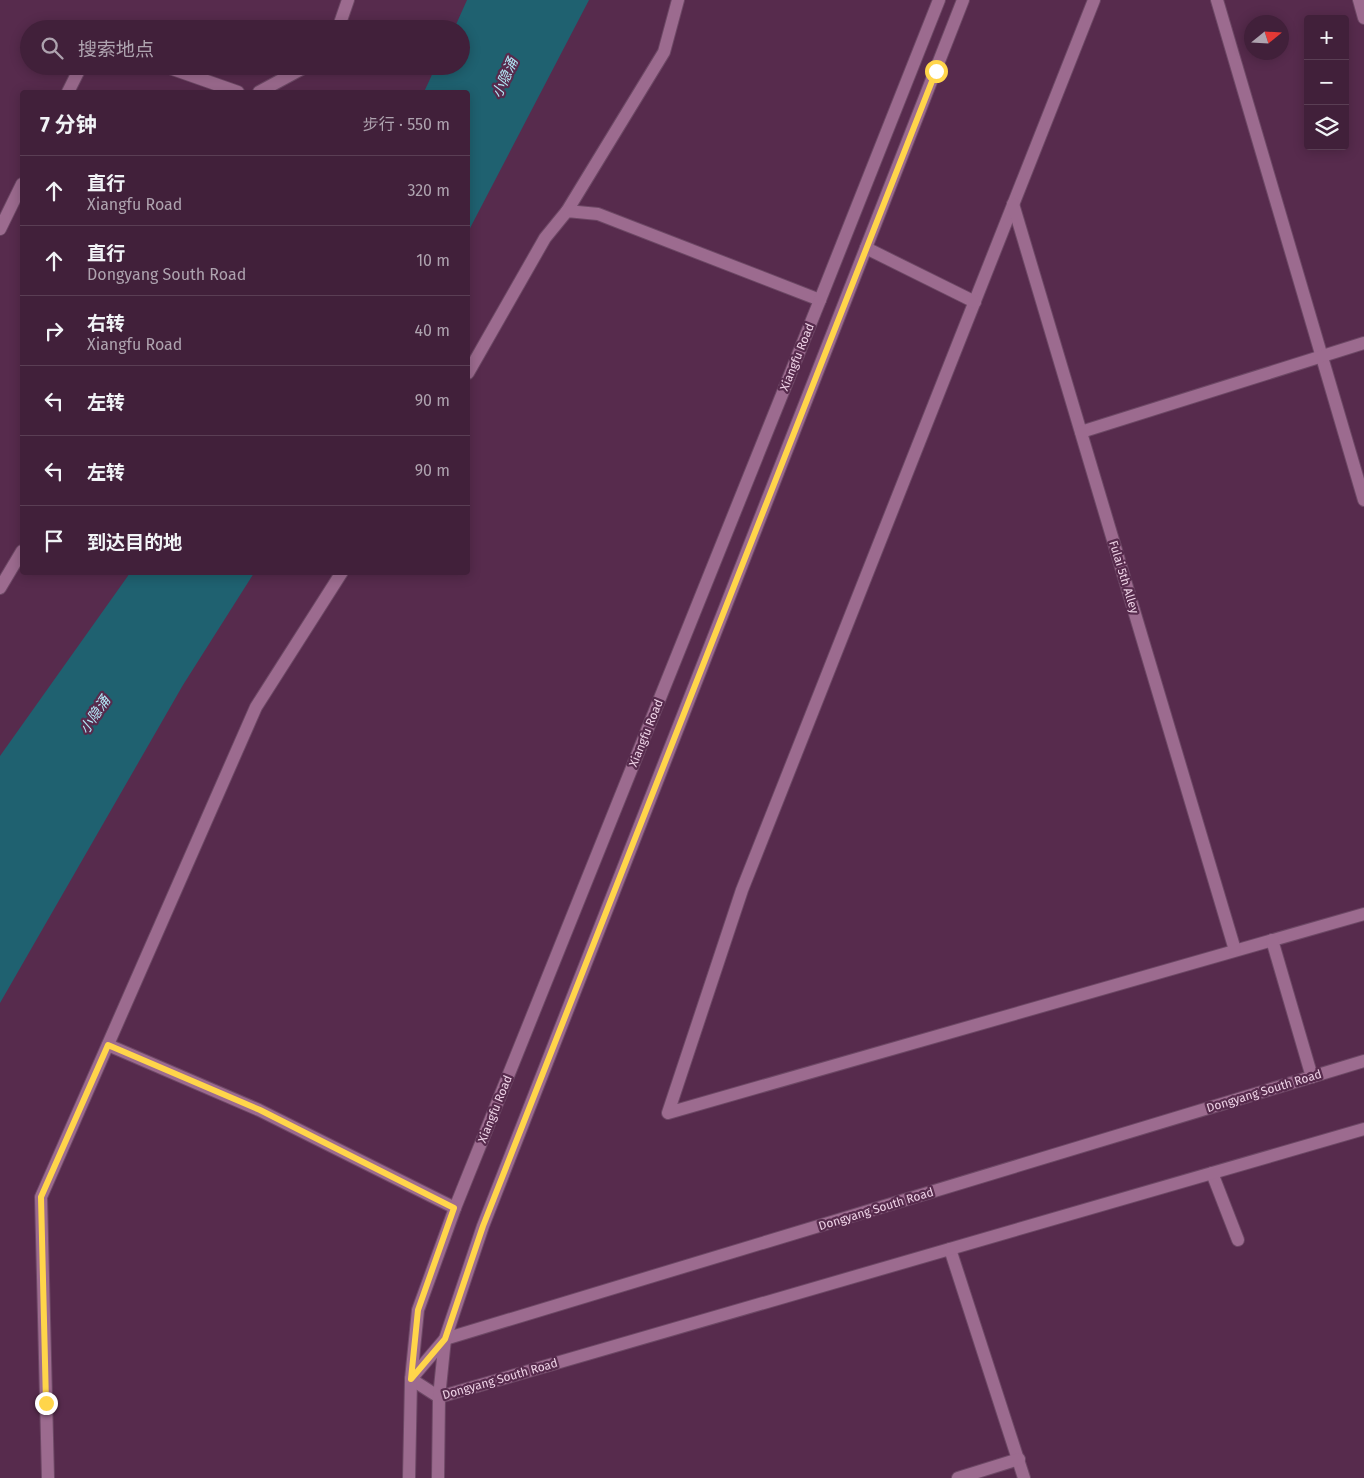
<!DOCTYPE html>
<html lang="zh">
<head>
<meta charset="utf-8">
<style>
  :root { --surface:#41203a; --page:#4c2d45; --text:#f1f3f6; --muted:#aea3af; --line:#5a3e54 }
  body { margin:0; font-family:"Fira Sans","Noto Sans SC",sans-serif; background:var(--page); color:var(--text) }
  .controls { position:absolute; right:15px; top:15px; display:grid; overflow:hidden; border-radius:5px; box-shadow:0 2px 12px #0003 }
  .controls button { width:45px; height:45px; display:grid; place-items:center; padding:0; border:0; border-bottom:1px solid var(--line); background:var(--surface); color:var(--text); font:25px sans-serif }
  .compass { position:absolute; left:1244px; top:15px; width:45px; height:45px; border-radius:50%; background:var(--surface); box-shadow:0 2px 12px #0003; rotate:72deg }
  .stop { position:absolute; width:15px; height:15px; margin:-11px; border:4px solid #ffd54a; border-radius:50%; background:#fff }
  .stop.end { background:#ffd54a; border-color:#fff; box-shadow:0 1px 5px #0008 }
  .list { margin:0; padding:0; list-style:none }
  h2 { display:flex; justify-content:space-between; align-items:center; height:65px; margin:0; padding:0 20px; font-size:21px }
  h2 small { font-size:16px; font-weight:400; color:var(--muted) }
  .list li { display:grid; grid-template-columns:32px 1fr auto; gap:15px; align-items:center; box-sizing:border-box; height:70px; padding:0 20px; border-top:1px solid var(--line) }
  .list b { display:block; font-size:19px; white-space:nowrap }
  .list p { margin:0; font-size:16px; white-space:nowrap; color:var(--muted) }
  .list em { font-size:16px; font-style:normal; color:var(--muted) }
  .icon { flex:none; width:28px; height:28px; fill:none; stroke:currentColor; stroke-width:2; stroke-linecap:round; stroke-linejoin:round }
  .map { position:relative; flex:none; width:1364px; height:1478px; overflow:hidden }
  .search { position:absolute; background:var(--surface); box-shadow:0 2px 12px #0003; left:20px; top:20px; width:450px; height:55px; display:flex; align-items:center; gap:12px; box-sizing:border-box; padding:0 18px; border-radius:28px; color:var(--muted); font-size:19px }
  .panel { position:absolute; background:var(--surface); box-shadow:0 2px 12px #0003; left:20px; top:90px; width:450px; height:485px; border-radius:5px }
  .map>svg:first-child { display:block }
  .water { fill:#1f6170 }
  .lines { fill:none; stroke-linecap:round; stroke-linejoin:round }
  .street-casing { stroke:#6d4865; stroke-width:14 }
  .secondary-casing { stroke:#6d4865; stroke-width:14 }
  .street { stroke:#9c6b8f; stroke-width:12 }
  .secondary { stroke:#9c6b8f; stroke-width:12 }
  .route { stroke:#ffd54a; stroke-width:6 }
  .labels { text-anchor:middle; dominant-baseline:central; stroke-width:4.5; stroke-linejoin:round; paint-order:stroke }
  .street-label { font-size:12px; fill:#efd3e7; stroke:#572b4d }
  .water-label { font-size:14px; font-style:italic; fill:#b4eaf8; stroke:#572b4d }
</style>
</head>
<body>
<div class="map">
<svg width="1364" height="1478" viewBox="0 0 1364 1478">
  <rect width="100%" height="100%" fill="#572b4d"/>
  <g class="water">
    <path d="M467,0H589L468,232V92H424L436,66H461V29H454Z"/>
    <path d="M130,573H254L183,685L0,1003V756Z"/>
  </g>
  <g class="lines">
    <g class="street-casing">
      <g id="street">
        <path d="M1094,0L742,890L668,1113L1364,914"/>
        <path d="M1217,0L1364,500"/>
        <path d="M1359,0L1364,18"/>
        <path d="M338,29L348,0"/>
        <path d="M164,66L238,92"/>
        <path d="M68,92L81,66"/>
        <path d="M259,92L307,66"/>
        <path d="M1013,204L1235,950"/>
        <path d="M567,211L664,52L678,0"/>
        <path d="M0,229L22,184"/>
        <path d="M866,248L975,302"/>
        <path d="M468,373L545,238L567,211L598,214L820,300"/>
        <path d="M1081,432L1364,343"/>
        <path d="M0,588L22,551"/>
        <path d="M1272,940L1312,1077"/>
        <path d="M108,1045L259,1110L455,1208"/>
        <path d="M1212,1173L1238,1240"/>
        <path d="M950,1249L1024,1478"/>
        <path d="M48,1478L41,1197L256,707L342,572"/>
        <path d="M958,1478L1019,1459"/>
      </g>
    </g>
    <g class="secondary-casing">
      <g id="secondary">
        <path d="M1364,1061L445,1339L411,1379L439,1397L1364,1129"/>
        <path d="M409,1478L411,1379L418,1310L455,1208L820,300L939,0"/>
        <path d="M438,1478L439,1397L445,1339L483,1226L963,0"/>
      </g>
    </g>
    <use href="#street" class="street"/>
    <use href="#secondary" class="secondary"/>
  </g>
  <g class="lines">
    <path class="route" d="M46,1403L41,1197L108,1045L260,1110L454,1208L418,1310L411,1379L445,1339L483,1226L936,71"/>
  </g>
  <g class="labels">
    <g class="street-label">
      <text transform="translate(797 357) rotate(-68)">Xiangfu Road</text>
      <text transform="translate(1124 577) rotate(73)">Fulai 5th Alley</text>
      <text transform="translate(646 733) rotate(-68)">Xiangfu Road</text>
      <text transform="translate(1264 1091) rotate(-17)">Dongyang South Road</text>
      <text transform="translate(495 1109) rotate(-68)">Xiangfu Road</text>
      <text transform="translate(876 1209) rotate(-17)">Dongyang South Road</text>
      <text transform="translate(500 1379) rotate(-16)">Dongyang South Road</text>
    </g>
    <g class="water-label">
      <text transform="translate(505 78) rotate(-66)">小隐涌</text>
      <text transform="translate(95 715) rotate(-56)">小隐涌</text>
    </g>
  </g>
</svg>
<div class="controls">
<button>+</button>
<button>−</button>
<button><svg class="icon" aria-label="layers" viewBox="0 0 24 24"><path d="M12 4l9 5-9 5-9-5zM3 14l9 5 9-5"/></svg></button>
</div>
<svg class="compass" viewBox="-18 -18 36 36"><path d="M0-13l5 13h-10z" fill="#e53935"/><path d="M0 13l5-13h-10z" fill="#aea3af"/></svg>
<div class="stop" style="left:936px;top:71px"></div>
<div class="stop end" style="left:46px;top:1403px"></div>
<div class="search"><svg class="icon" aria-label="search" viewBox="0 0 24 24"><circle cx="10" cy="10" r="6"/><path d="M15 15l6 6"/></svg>搜索地点</div>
<section class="panel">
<h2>7 分钟<small>步行 · 550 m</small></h2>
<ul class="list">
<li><svg class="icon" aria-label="ahead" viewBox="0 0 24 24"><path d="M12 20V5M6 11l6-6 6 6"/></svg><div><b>直行</b><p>Xiangfu Road</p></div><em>320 m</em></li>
<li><svg class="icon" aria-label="ahead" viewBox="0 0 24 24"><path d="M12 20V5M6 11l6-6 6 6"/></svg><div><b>直行</b><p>Dongyang South Road</p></div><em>10 m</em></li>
<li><svg class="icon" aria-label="right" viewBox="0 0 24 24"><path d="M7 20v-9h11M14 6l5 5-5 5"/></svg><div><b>右转</b><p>Xiangfu Road</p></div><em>40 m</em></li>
<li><svg class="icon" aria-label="left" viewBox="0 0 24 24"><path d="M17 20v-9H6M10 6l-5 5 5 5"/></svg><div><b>左转</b></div><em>90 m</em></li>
<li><svg class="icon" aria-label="left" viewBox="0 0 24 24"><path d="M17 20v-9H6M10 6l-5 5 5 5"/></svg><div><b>左转</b></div><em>90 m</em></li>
<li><svg class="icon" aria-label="arrive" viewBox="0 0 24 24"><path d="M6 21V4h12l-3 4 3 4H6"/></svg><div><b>到达目的地</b></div></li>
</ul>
</section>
</div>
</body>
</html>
